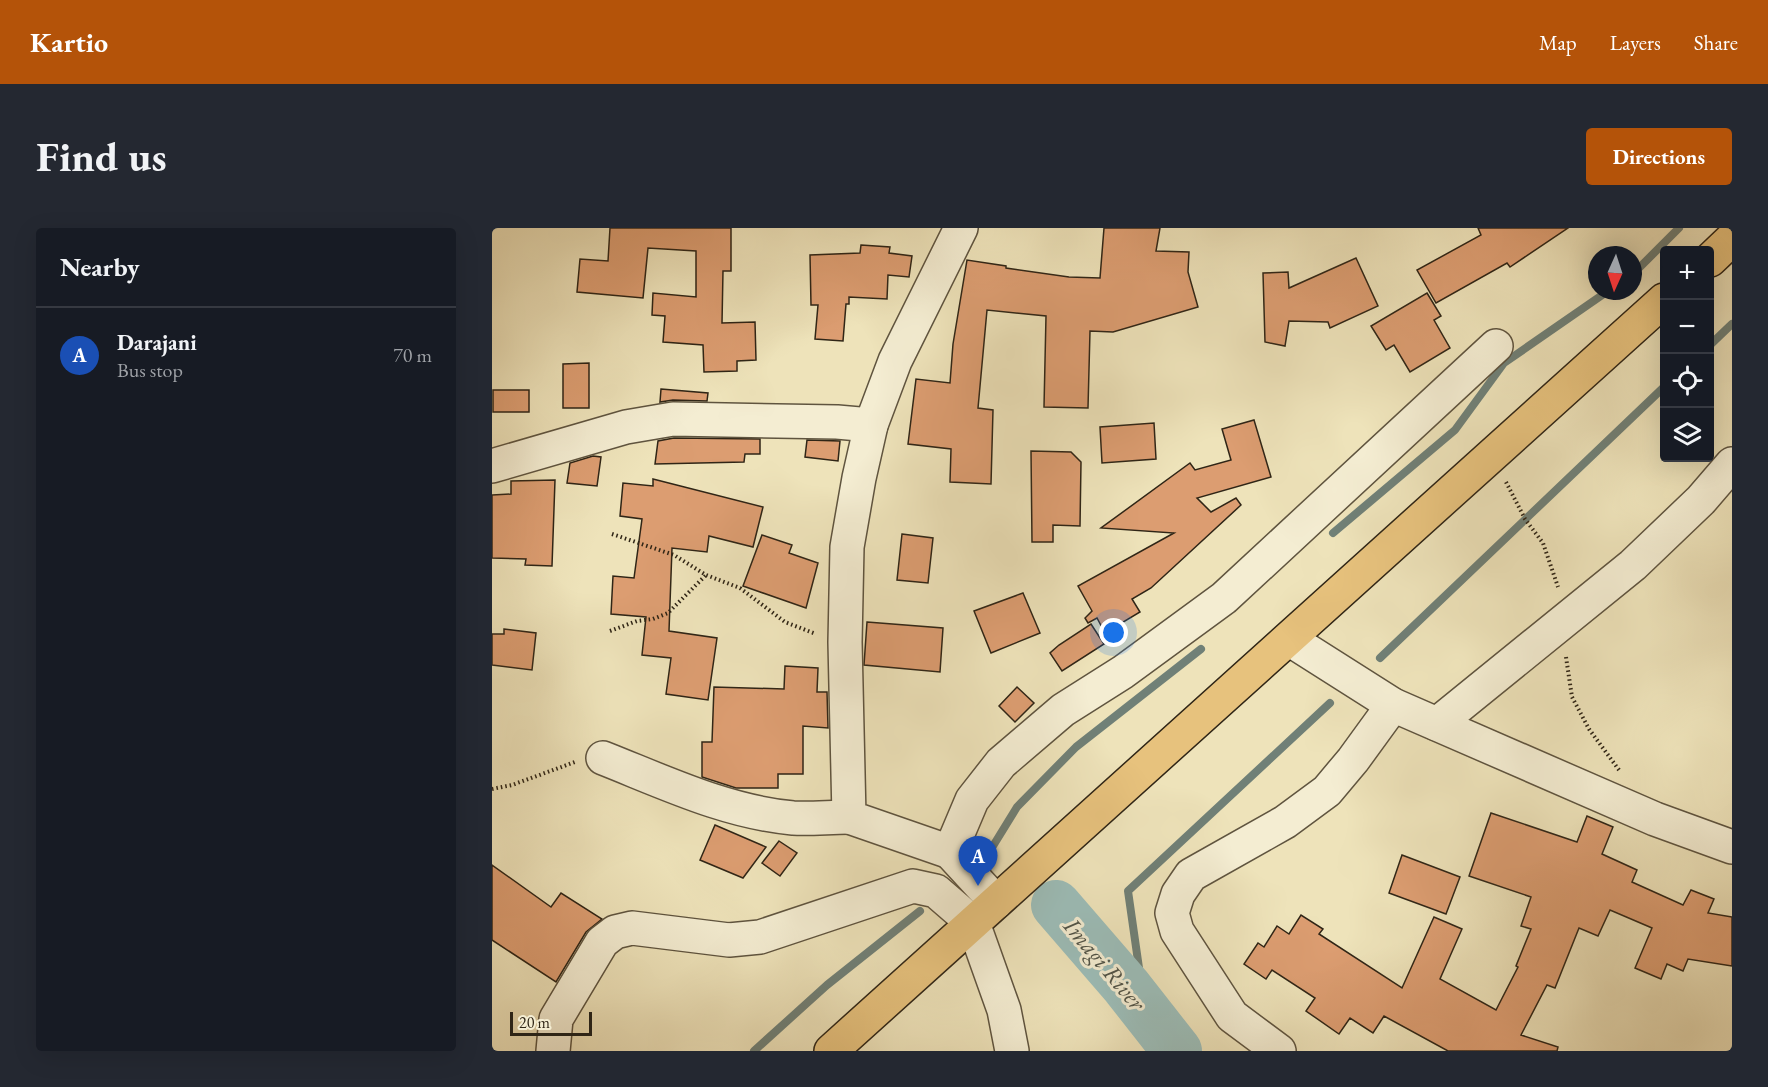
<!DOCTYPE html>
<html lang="en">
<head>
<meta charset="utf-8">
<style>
  :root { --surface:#171b24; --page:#242831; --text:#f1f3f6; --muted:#9ea1a6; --line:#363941; --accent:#b45309 }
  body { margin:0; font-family:"EB Garamond",serif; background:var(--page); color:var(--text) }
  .controls { position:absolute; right:18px; top:18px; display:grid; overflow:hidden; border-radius:6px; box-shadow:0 6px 24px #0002 }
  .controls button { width:54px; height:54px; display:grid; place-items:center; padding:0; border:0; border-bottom:2px solid var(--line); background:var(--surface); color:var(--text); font:30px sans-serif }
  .compass { position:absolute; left:1096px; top:18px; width:54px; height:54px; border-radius:50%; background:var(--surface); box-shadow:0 6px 24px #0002; rotate:183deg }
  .scale { position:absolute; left:18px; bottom:15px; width:82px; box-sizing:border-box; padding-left:6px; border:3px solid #2f2516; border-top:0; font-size:16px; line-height:21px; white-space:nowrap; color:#2f2516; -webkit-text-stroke:4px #f4edd2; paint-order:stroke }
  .you { position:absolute; left:622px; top:405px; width:21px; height:21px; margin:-15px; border:4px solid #fff; border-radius:50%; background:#1a73e8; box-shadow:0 0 0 9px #1a73e833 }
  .badge { display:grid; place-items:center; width:39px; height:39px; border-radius:50%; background:var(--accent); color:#fff; font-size:20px; font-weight:700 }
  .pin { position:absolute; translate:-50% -50px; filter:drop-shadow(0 2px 3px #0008) }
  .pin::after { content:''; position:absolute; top:32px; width:21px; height:18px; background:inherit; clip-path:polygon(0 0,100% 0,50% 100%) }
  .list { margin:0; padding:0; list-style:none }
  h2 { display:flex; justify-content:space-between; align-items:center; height:78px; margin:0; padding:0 24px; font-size:26px }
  h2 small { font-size:20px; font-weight:400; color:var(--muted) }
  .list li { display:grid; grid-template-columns:39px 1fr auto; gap:18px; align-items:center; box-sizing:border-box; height:96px; padding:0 24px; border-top:2px solid var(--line) }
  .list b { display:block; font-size:22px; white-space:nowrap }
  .list p { margin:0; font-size:20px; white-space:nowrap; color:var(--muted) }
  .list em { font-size:20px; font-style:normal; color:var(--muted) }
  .icon { flex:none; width:33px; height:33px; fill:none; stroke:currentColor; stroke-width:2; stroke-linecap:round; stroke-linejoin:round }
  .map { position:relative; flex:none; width:1240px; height:823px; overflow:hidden; border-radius:6px }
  header { display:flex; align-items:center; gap:36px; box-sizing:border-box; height:84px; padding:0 30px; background:var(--accent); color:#fff }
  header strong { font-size:28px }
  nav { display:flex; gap:33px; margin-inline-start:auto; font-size:21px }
  .intro { display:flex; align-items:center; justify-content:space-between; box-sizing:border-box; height:144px; padding:0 36px }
  h1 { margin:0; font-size:42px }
  .button { padding:15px 27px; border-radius:6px; background:var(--accent); color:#fff; font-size:21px; font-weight:700 }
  main { display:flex; gap:36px; padding:0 36px }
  aside { flex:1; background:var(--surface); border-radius:6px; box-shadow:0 6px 24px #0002 }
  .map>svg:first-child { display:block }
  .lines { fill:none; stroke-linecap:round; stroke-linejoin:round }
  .stream { stroke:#708077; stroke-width:8 }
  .river { stroke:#9cbdb8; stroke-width:50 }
  .building { fill:#dc9d71; stroke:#2f2516; stroke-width:1.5 }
  .minor-casing { stroke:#5f543f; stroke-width:36 }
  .highway-casing { stroke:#2f2516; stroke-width:36 }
  .path { stroke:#2f2516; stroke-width:4; stroke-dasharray:1.5 3; stroke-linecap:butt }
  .minor { stroke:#f4edd2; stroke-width:33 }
  .highway { stroke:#e7c27d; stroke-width:33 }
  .labels { text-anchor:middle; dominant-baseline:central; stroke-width:6; stroke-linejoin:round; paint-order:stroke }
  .water-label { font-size:24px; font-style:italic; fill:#505347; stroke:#f4edd2 }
</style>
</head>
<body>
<header>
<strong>Kartio</strong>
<nav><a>Map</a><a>Layers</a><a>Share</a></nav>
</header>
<div class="intro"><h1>Find us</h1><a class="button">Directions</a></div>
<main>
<aside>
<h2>Nearby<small></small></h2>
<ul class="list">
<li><span class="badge" style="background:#1a4fb4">A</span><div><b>Darajani</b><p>Bus stop</p></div><em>70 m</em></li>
</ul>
</aside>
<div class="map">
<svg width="1240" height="823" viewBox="0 0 1240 823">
  <rect width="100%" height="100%" fill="#eee3ba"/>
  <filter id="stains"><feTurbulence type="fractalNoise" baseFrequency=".00333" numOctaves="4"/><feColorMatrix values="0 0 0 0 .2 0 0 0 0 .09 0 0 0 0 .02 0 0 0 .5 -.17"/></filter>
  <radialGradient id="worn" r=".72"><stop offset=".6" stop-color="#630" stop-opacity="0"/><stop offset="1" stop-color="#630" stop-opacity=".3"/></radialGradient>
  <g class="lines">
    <g class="stream">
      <path d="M1141,46L1187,0"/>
      <path d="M1218,117L1240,96"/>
      <path d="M841,305L963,202L1012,135L1116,63"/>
      <path d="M888,430L1172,159"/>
      <path d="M486,626L501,618L525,579L584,519L709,421"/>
      <path d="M634,758L648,747L636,663L838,475"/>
      <path d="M262,823L335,757L428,683"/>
    </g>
    <path class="river" d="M564,677L634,758L685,823"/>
  </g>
  <g class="building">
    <path d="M118,0H239V43H231L230,95L263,94L264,132L245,133V143L212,144L211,117L171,114L173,88L160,87L161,65L204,69V23L156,20L151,70L85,64L88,31L116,33Z"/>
    <path d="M612,0H668L664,23L697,24L696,44L706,79L621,104L598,103L596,180L552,179L554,88L495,82L486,180L501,182L499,256L458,254L459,221L416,216L424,151L458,155L461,116L475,32L514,38V40L577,49L608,50Z"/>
    <path d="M986,0H1076L1018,39L1015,35L944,75L925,42L989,7Z"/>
    <path d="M369,17L398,19L397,25L420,28L417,49L396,47L395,71L357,69V76H354L351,113L323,111L326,77H319L318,27L368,25Z"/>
    <path d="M864,30L886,78L838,100L836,94L797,93L793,118L773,114L771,45L796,44L797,60Z"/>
    <path d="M935,65L949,88L942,92L958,120L918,144L902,117L894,122L879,98Z"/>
    <path d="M97,135V180H71V136Z"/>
    <path d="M169,161L216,165L215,173L181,172L168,174Z"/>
    <rect x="1" y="162" width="36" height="22"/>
    <path d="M762,192L779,249L705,270L719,284L744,270L749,277L659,360L640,371L648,384L613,405L605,390L596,395L593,390L600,383L586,358L682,305L609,300L698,235L703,242L739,232L730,201Z"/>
    <path d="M662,195L664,231L610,235L608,199Z"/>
    <path d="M182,210L268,211V226H253L252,234L163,236L166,213Z"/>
    <path d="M315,212L348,213L346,233L313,229Z"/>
    <path d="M539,223L579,224L589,234L588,298L561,297V314H540Z"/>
    <path d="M101,228L109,229L105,258L75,255L78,235Z"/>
    <path d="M161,251L271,279L261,319L217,308L215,324L180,320L177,403L225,410L216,472L174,466L179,430L150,427L154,389L119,386L121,348L142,350L150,291L128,288L131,255L161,258Z"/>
    <path d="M63,252L60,338L33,337L34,331L0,330V267L19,266V253Z"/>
    <path d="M410,306L441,310L436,355L405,352Z"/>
    <path d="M270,307L300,317L297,325L326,335L314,380L251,358Z"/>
    <path d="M531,365L548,405L499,425L482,383Z"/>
    <path d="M375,394L451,400L448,444L372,437Z"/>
    <path d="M599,396L612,416L570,443L558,425L567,417Z"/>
    <path d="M12,401L44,405L40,442L0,437V406H12Z"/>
    <path d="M293,438L326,440L325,464H335L336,500L311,498V546H286V560H244L210,549V514H220L222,459L292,461Z"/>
    <path d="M525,459L542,475L523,494L507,478Z"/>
    <path d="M999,585L1085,614L1095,588L1121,599L1110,626L1145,642L1140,654L1191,677L1199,662L1222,671L1216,685L1240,689V738L1196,731L1191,743L1175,736L1169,751L1143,740L1160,700L1118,682L1106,708L1087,700L1063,760L1055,757L1029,807L1066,819L1065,823H956L892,788L881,805L858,790L847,806L814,783L823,770L780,742L774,751L752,736L766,715L772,719L785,698L797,706L809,687L831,701L827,706L910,760L942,689L970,701L948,751L1004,782L1026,739L1024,738L1039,701L1029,698L1039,669L977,648Z"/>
    <path d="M223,597L274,619L251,650L208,632Z"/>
    <path d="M287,613L305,625L288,648L270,635Z"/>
    <path d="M910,627L968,649L954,686L897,665Z"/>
    <path d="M0,637L59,679L69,665L110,691L94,704L64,754L0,712Z"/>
  </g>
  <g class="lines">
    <g class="minor-casing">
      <g id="minor">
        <path d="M0,238L134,199L181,191L345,194L379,197"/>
        <path d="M797,411L901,477L1163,591L1240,619"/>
        <path d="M945,496L1141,337L1209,272L1240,236"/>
        <path d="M111,530C172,554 234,584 301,590C319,591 338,589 357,589"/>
        <path d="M458,624L357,589L353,414L355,319L367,250L379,197L403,133L469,0"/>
        <path d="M504,674L458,624L480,572L509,535L571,482L631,444L732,370L1004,118"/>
        <path d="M61,823L64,791L110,714L123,704L140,700L237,712L268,709L421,658L444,663L481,695L512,782L520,823"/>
        <path d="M787,823L740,788L685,703L680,685L686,666L699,647L793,594L835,563L861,532L901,477"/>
      </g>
    </g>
    <g class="highway-casing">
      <g id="highway">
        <path d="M1218,32L1240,11"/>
        <path d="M339,823L1172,72"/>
      </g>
    </g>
    <g class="path">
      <path d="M1014,254L1033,291L1051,315L1066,359"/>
      <path d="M120,306L182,327L214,347L248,360L293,394L324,406"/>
      <path d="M118,403L145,393L161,391L176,385L214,347"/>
      <path d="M1074,429L1080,469L1097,501L1127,542"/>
      <path d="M0,561L20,557L83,534"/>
    </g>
    <use href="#minor" class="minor"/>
    <use href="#highway" class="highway"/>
  </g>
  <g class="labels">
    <g class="water-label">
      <text transform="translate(613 736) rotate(50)">Imagi River</text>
    </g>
  </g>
  <rect width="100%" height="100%" filter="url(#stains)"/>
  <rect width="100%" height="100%" fill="url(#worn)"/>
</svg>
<div class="controls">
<button>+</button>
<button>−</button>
<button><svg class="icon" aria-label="locate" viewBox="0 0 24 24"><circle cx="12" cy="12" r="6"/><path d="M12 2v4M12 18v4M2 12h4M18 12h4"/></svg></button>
<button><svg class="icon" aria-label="layers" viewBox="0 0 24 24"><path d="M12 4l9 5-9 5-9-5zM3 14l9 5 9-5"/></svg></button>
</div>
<svg class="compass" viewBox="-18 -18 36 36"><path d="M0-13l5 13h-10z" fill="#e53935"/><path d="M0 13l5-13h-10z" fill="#9ea1a6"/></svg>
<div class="scale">20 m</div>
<div class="you"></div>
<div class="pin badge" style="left:486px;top:658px;background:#1a4fb4">A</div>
</div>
</main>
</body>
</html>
